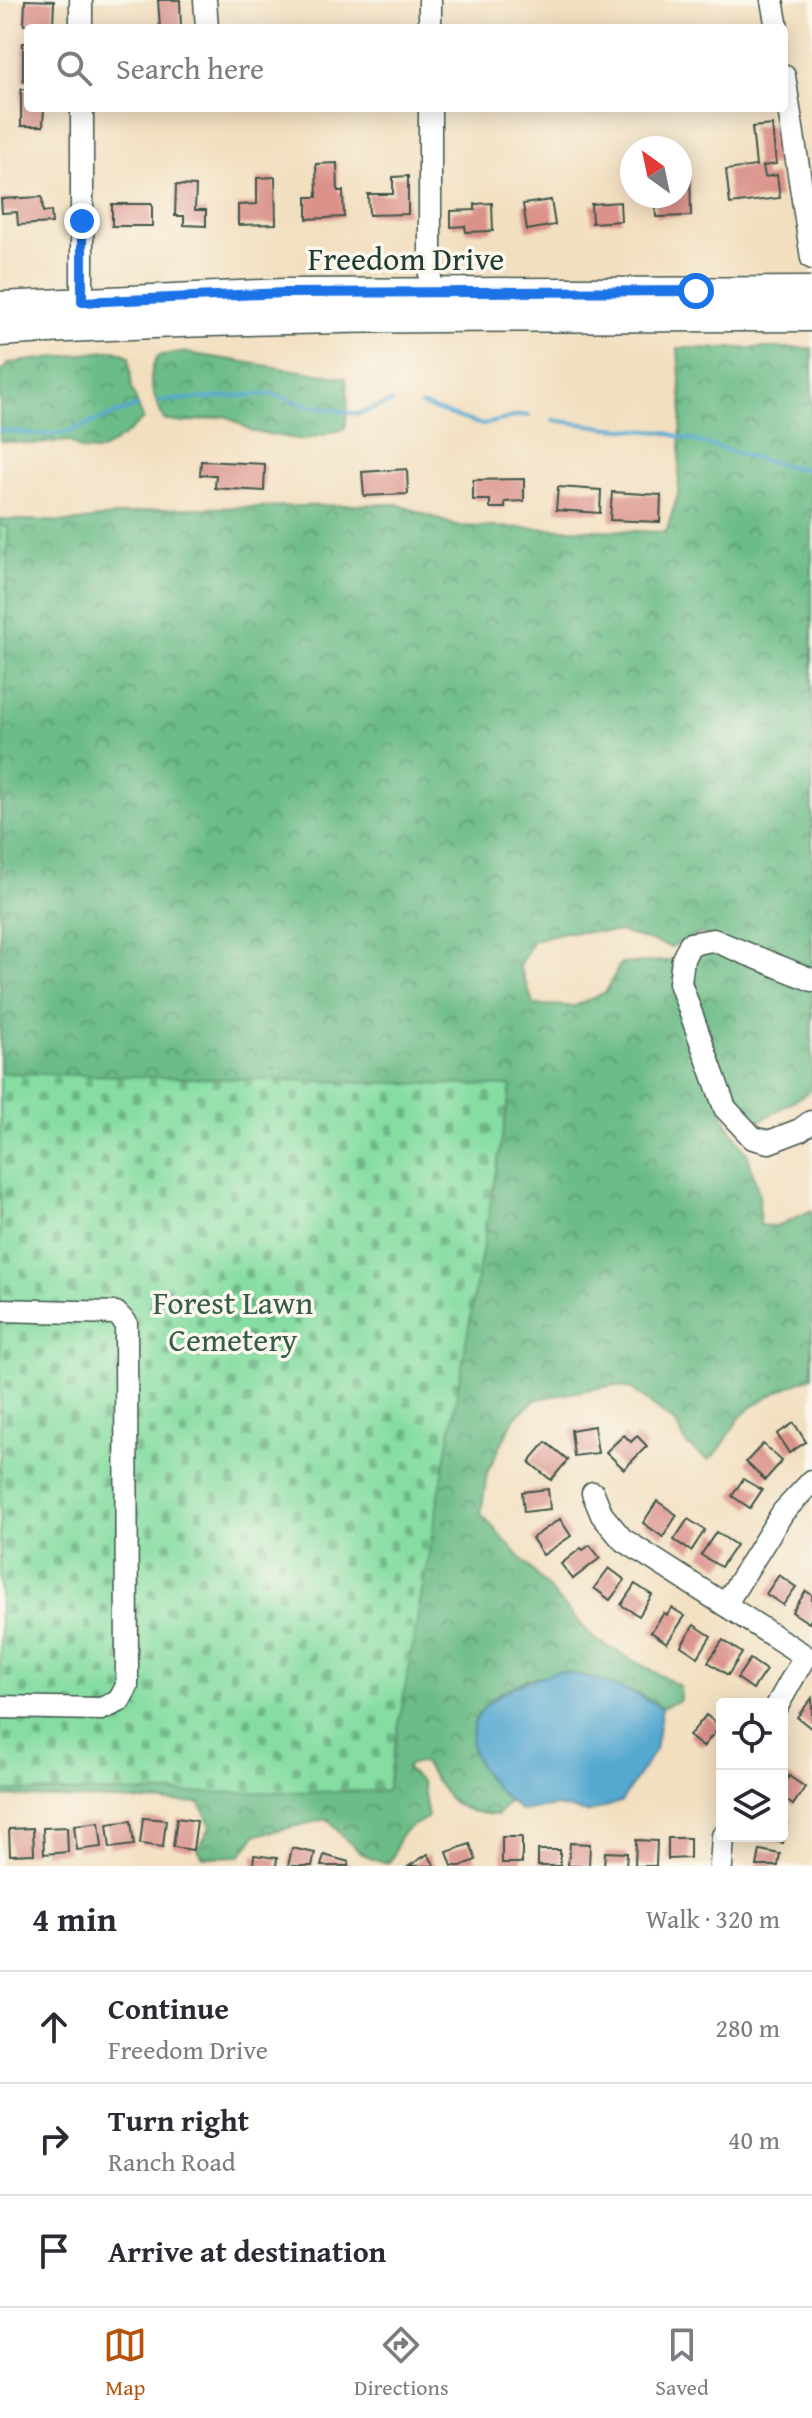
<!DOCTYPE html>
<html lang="en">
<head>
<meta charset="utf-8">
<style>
  :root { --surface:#fff; --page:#f2f2f3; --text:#2b2b33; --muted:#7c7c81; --line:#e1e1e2; --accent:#b45309 }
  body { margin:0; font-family:"Gentium Book Plus",serif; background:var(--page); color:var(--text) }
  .controls { position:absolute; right:24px; bottom:24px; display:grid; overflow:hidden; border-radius:8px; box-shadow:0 4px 20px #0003 }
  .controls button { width:72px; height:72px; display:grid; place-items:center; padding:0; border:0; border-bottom:2px solid var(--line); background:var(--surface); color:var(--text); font:40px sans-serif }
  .compass { position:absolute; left:620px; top:136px; width:72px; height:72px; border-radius:50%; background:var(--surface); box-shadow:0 4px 20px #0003; rotate:327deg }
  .stop { position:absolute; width:24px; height:24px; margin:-18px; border:6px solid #1a73e8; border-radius:50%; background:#fff }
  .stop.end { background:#1a73e8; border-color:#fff; box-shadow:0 2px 8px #0008 }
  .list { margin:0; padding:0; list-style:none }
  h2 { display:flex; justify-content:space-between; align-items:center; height:104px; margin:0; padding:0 32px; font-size:34px }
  h2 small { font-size:26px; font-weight:400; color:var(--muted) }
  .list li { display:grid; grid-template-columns:52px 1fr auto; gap:24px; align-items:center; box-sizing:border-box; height:112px; padding:0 32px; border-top:2px solid var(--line) }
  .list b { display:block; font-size:30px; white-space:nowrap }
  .list p { margin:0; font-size:26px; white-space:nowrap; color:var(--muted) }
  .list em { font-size:26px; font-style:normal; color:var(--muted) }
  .icon { flex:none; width:44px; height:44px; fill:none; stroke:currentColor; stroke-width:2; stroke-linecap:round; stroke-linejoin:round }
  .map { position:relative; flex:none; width:812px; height:1866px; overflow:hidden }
  .search { position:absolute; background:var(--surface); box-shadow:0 4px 20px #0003; left:24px; right:24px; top:24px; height:88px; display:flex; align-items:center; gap:20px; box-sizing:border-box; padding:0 28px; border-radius:8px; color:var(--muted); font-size:30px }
  .sheet { height:440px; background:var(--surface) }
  nav { display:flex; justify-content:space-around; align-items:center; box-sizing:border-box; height:112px; border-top:2px solid var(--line); background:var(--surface); font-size:22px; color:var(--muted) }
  nav a { display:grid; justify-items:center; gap:4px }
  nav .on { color:var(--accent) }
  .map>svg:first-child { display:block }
  .forest { fill:url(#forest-crowns); stroke:#467c5e; stroke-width:2 }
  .cemetery { fill:url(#cemetery-stones); stroke:#528d6b; stroke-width:2 }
  .water { fill:#55a8d0; stroke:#3a7282; stroke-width:2 }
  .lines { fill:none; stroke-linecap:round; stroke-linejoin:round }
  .stream { stroke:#55a8d0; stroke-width:4 }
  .building { fill:#da928a }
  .minor-casing { stroke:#3f5549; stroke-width:25 }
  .major-casing { stroke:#3f5549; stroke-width:31 }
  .minor { stroke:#fff; stroke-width:22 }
  .major { stroke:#fff; stroke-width:28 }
  .route { stroke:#1a73e8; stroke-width:10 }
  .labels { text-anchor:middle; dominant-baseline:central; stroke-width:7; stroke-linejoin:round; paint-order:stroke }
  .street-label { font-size:32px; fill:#1f3d34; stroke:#fbf7ec }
  .park-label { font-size:32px; fill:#335d4a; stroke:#fbf7ec }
</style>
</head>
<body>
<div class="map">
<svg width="812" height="1866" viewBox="0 0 812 1866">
  <defs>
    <pattern id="forest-crowns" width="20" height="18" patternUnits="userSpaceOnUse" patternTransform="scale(2)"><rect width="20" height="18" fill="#6cbc88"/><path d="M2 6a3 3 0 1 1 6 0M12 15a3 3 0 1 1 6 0" fill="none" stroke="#589a70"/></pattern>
    <pattern id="cemetery-stones" width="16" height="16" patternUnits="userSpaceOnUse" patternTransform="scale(2)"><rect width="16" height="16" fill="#85dda2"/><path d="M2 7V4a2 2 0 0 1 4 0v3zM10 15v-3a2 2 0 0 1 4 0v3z" fill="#6cb485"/></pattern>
  </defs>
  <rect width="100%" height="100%" fill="#fbf7ec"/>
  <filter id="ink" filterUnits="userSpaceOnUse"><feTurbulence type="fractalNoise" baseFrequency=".0125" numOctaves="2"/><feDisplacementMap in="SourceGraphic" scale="16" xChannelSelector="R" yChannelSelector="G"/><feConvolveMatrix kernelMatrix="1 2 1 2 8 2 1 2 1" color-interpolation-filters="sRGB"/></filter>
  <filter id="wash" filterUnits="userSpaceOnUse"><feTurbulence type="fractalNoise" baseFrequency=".006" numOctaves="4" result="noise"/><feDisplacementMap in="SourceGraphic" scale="32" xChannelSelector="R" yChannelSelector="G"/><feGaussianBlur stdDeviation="1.8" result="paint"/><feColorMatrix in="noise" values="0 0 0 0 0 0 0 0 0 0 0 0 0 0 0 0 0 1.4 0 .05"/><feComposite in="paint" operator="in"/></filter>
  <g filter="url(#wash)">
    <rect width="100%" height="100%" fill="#f2dfc0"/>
    <g class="forest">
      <path d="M678,348H812V971L701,933L671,947L621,932H564L533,940L519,966L534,1005L575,1006L606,992L620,964L675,960L726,1122L748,1155L759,1195L760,1225L775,1227L812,1210V1377C792,1384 751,1403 739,1419C728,1433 723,1451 708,1460L687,1445L676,1424L632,1389L614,1385L537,1399L515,1417L487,1473L481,1514L594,1639L680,1686V1700L662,1708L637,1693L527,1679L496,1695L477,1715L502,1795L509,1801L497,1815C451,1812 448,1798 424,1763L410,1764L406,1768L422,1783L428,1817C421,1822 408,1827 402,1834C395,1841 396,1855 389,1862C369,1866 338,1833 328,1819L256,1835L240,1856L203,1857L198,1849L211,1826L200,1803L0,1796V519L71,522L160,509L397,504L457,526L666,532L678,495L682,404Z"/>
      <path d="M115,350L129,356L132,389L143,419L123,437L100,451L82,450L69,441L37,444L0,441V373L9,363Z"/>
      <path d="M180,352L346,378L348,404L345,429L303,440L252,431L226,416L183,423L164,420C154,397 144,379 158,356Z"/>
      <path d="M711,946L812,987V1090L758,1122L740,1112L688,992L694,954Z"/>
    </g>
    <g class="cemetery">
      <path d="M0,526H8L0,924Z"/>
      <path d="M0,1073L511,1086L387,1791L183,1793L0,1791Z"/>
    </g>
    <path class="water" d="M559,1671C596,1678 629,1689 662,1708L655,1750L621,1802L587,1813L557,1806L521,1811C438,1744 465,1695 559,1671Z"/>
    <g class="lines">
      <g class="stream">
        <path d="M159,401L273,394L310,406L358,414L392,402"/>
        <path d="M421,405L482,425L521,415L529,416"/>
        <path d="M553,420L610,428L663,432L777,464L812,471"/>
        <path d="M0,430L46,435L64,433L137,406"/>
      </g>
    </g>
    <g id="blocks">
      <g class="building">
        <path d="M25,0L54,1L53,26L24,25Z"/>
        <path d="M158,0H180L181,28H160Z"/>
        <rect x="23" y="43" width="5" height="38"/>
        <path d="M21,89H28V108H44L43,126H21Z"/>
        <path d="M772,125L776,164L763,166L765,177L777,175L780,198L730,204L726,170L756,166L752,127Z"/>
        <path d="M337,163L338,191H343L344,217L307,219V197H317L316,164Z"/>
        <path d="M680,169H690L691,216L656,217L655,196H680Z"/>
        <path d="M408,176V214L369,215L368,194H393V177Z"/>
        <path d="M275,177L276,224L238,225V205L257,204V178Z"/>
        <path d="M176,185L196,186L195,210H206V226L184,225V216H175Z"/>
        <path d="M42,197L43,212L51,211L52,223L18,225L17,212L2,213L1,199Z"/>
        <path d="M551,200L555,225L527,230L523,204Z"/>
        <path d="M620,202L621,221L592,223L591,204Z"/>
        <path d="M492,203L493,231L466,232L465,226L451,227V211L475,210V204Z"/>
        <rect x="112" y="204" width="40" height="22"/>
        <path d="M201,461L265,464L264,491L215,488L216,475H200Z"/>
        <path d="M407,469L408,494L364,496L362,472Z"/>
        <path d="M524,479V501L505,502V508H490V500H473V480Z"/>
        <path d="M558,487L601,490L600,513L556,510Z"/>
        <path d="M612,492L661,495L660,522L610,520Z"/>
        <path d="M794,1423L806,1442L789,1453L777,1434Z"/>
        <path d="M594,1426L598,1453L574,1456L571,1430Z"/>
        <path d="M624,1435L631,1442L637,1436L647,1446L624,1469L606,1452Z"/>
        <path d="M546,1442L568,1460L551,1480L529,1462Z"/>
        <path d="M763,1444L782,1461L765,1480L746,1462Z"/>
        <path d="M743,1479L762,1490L750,1508L732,1496Z"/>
        <path d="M548,1489L550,1509L524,1512L522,1492Z"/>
        <path d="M657,1501L677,1515L663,1537L643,1523Z"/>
        <path d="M560,1519L571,1536L543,1555L532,1538Z"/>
        <path d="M688,1519L705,1530L691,1551L674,1540Z"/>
        <path d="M716,1532L736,1545L721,1567L701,1555Z"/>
        <path d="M590,1545L600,1558L573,1579L561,1564L581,1548L583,1550Z"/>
        <path d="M609,1568L625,1580L610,1600L594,1588Z"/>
        <path d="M779,1575L796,1587L783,1605L766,1594Z"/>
        <path d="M635,1584L652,1595L639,1616L621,1605Z"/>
        <path d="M806,1591L812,1595V1617L809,1623L792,1612Z"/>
        <path d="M672,1608L685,1616L667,1643L651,1632L664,1613L667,1615Z"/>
        <path d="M694,1625L711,1636L698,1657L681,1646Z"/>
        <path d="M723,1640L742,1653L728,1675L708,1662Z"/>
        <path d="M750,1659L766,1670L753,1689L737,1678Z"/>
        <path d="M812,1698V1729L797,1717Z"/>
        <path d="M706,1715L720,1726L703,1747L689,1736Z"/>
        <path d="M789,1776L805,1787L793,1805L782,1797V1786Z"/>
        <path d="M143,1818L166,1820L163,1847L140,1844Z"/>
        <path d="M177,1818L197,1821L193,1850L173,1847Z"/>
        <path d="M131,1821L134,1845L110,1848L107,1824Z"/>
        <path d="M782,1821L787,1822L783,1843L758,1837L782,1836Z"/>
        <path d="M99,1822L102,1847L77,1850L74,1825Z"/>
        <path d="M67,1827L68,1852L44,1854L43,1828Z"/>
        <path d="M33,1828L34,1854L10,1855L9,1829Z"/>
        <rect x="502" y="1837" width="20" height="26"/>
        <path d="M668,1838H690V1858L668,1859Z"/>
        <path d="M636,1840L657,1841L656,1866H635Z"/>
        <path d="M570,1843L590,1844L589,1866H568Z"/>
        <path d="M470,1844L476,1860L461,1866H452L447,1852Z"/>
        <path d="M292,1848L315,1853L312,1866H288Z"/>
        <rect x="538" y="1850" width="22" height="16"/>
        <path d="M760,1850L780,1854L778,1866H757Z"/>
        <path d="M605,1852L627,1853L626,1866H604Z"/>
        <path d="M428,1854L435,1866H409Z"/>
        <path d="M254,1855L277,1858L276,1866H253Z"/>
        <path d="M324,1855L349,1862L348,1866H321Z"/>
      </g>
    </g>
  </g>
  <g filter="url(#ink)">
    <use href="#blocks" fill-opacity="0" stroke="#3f5549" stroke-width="2"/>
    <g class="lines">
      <g class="minor-casing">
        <g id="minor">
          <path d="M205,0L207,28"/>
          <path d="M772,0L777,28"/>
          <path d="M81,28V0"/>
          <path d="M430,28V0"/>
          <path d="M784,76L812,258"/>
          <path d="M82,108V302"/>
          <path d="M430,292V108"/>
          <path d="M811,1122L800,1130L769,1142L753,1138L725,1108L680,983L683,959L690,944L713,940L812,980"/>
          <path d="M0,1310L116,1313L126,1323L127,1686L119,1701L101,1709L0,1707"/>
          <path d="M593,1493L602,1515L622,1539L805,1656L778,1704"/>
          <path d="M725,1605L783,1512L812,1481"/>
          <path d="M721,1866L723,1836"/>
        </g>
      </g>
      <g class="major-casing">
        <g id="major">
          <path d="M0,306L284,293L812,291"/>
          <path d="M0,332C270,314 542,318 812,317"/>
        </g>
      </g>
      <use href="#minor" class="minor"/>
      <use href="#major" class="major"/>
    </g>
  </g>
  <g class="lines" filter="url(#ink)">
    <path class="route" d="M82,221V302L284,293L696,291"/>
  </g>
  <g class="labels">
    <g class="street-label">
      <text x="406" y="258">Freedom Drive</text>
    </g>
    <g class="park-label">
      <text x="233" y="1302">Forest Lawn<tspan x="233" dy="37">Cemetery</tspan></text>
    </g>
  </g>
</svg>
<div class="controls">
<button><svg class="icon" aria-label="locate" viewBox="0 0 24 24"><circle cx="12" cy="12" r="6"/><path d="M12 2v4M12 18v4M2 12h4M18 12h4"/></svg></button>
<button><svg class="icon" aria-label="layers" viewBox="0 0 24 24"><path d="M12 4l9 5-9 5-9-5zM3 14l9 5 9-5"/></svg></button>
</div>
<svg class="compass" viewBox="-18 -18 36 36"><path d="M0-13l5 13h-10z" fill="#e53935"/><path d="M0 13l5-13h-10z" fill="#7c7c81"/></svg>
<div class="stop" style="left:696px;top:291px"></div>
<div class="stop end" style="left:82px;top:221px"></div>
<div class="search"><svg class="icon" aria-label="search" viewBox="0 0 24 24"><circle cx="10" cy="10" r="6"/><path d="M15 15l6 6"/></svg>Search here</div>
</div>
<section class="sheet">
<h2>4 min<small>Walk · 320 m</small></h2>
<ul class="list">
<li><svg class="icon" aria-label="ahead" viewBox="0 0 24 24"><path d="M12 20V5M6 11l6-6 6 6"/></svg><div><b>Continue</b><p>Freedom Drive</p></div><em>280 m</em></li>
<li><svg class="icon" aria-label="right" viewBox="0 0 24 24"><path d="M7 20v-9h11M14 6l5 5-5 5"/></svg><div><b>Turn right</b><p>Ranch Road</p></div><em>40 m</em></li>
<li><svg class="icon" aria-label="arrive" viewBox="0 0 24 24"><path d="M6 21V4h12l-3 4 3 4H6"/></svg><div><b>Arrive at destination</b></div></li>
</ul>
</section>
<nav>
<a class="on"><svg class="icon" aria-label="map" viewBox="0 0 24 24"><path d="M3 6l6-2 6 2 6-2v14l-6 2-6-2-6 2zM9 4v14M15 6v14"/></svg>Map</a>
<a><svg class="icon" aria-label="directions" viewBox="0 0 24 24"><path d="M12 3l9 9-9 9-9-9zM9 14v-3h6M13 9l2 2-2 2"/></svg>Directions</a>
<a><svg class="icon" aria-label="saved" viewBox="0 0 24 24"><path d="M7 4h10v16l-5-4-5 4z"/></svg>Saved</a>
</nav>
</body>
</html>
